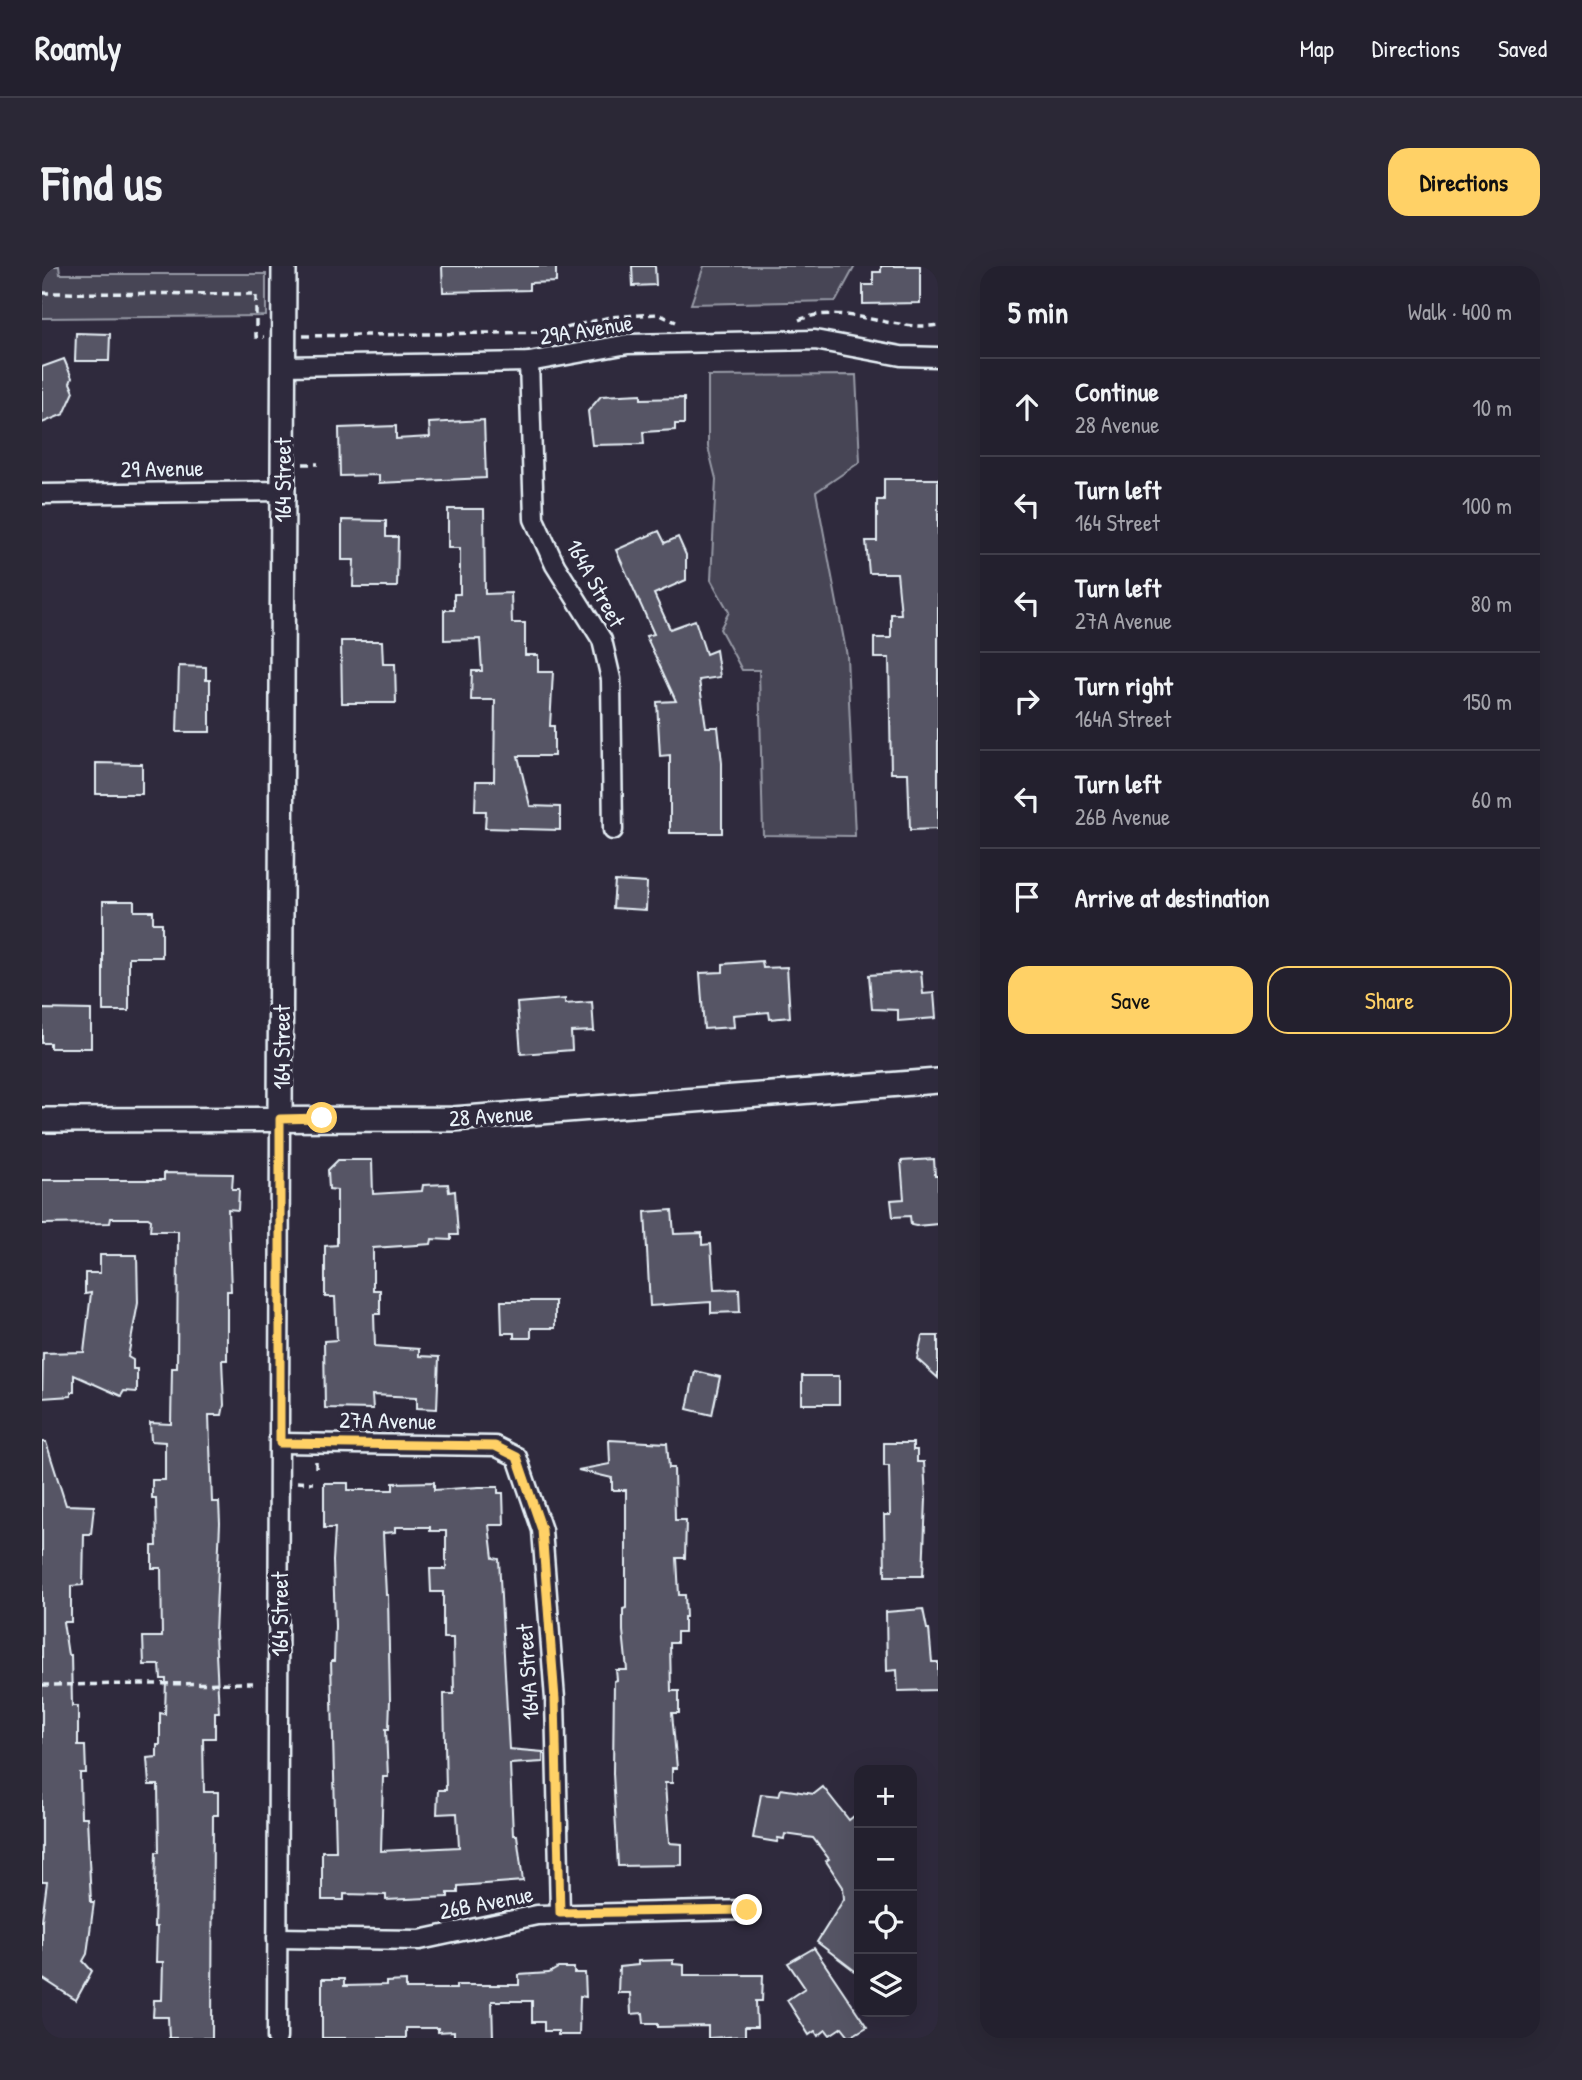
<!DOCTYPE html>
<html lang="en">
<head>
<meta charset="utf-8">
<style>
  :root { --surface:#23202e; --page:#2b2836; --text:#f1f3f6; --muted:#a3a3aa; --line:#403e4a; --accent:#ffd166 }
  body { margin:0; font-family:"Patrick Hand",sans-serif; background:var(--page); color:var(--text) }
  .controls { position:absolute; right:21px; bottom:21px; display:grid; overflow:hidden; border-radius:14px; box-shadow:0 7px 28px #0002 }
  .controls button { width:63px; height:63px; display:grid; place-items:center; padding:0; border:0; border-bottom:2px solid var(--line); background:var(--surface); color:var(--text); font:35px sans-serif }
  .stop { position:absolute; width:21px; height:21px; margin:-16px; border:5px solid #ffd166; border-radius:50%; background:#fff }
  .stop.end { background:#ffd166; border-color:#fff; box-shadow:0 2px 7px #0008 }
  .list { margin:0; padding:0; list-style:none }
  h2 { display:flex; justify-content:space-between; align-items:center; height:91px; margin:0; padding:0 28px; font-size:30px }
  h2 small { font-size:23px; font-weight:400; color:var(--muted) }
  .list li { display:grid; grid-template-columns:46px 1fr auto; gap:21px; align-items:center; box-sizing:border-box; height:98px; padding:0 28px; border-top:2px solid var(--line) }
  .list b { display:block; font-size:26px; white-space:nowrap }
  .list p { margin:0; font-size:23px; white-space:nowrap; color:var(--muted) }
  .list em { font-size:23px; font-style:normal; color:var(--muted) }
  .actions { display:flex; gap:14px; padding:21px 28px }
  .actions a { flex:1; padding:16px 0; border:2px solid var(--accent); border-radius:21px; text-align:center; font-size:24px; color:var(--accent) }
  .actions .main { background:var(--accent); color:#111 }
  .icon { flex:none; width:38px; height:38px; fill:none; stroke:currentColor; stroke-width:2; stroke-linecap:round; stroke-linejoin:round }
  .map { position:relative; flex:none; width:896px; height:1772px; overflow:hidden; border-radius:21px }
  header { display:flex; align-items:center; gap:42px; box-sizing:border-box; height:98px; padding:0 35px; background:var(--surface); border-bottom:2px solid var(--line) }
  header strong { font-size:33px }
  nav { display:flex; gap:38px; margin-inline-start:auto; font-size:24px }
  .intro { display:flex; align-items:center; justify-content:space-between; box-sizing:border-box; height:168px; padding:0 42px }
  h1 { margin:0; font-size:49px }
  .button { padding:18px 32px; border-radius:21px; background:var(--accent); color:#111; font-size:24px; font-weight:700 }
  main { display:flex; gap:42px; padding:0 42px }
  aside { flex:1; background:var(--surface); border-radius:21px; box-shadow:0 7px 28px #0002 }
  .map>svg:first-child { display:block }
  .green { fill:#464455; stroke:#979aa6; stroke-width:2 }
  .building { fill:#575565; stroke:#e8f1f8; stroke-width:2; fill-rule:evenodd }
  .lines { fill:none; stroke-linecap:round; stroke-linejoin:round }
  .minor-casing { stroke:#e8f1f8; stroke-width:23 }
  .tertiary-casing { stroke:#e8f1f8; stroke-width:28 }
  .path { stroke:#e8f1f8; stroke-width:3.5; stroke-dasharray:7 5; stroke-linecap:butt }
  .minor { stroke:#2f2a3d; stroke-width:18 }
  .tertiary { stroke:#2f2a3d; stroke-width:23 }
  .route { stroke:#ffd166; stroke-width:9 }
  .labels { text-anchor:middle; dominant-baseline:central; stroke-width:7; stroke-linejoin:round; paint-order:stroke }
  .street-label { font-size:23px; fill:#e8f1f8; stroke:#2f2a3d }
</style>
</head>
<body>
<header>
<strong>Roamly</strong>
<nav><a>Map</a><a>Directions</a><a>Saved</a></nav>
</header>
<div class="intro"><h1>Find us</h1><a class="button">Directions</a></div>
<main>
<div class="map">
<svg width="896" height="1772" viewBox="0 0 896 1772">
  <rect width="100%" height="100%" fill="#2f2a3d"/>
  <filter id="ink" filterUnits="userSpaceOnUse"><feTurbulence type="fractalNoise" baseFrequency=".0143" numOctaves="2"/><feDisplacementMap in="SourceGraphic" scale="14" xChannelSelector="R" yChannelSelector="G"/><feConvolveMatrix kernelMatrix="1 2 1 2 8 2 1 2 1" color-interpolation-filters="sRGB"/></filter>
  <g filter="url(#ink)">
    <g class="green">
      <path d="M0,0H17L18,8H224V50L0,52Z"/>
      <path d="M662,0H813L794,35L649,38Z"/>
      <path d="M814,109L818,196L774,226L805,390L813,570L721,569L717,404H700L678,363L687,346L669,314L674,213L666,181V110Z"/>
    </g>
    <g class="building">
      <path d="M400,0H514V16L487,17V24L401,26Z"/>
      <path d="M590,0H613L614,19L591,20Z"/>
      <path d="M839,0H878V37L821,38V19H831V6H839Z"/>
      <path d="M34,67L68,68L67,95H33Z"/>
      <path d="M22,93L30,112L28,117L32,126L22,148L0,157V101Z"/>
      <path d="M599,128V133L642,132V158H633V164L601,166L602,178L550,179L546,145L559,130Z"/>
      <path d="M442,154L444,212L337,217V209L298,210L297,162L354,160V173L388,171L387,157Z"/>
      <path d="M842,213H896V563L868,564L866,507H849L847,392H832V372H849V348H859L855,307H827L824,275H835V234H842Z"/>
      <path d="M406,243H442L443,328L469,327L470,357H483V389H496V406H511L508,460H512V490H476L488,540L518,541V564L443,562L444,545H433L434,515H452L453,434H429L430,405H440L438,373L402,374V344H412V328H418V282H406Z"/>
      <path d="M300,254L344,255V271H356L355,321H311L312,294H300Z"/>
      <path d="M617,265L623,277L636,271L644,289V314L612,328L628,363L653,354L664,388L674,384L678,411L657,414L664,461H676L680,497V567H628V489L618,490L615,436L634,435L604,370L612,368L574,284Z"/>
      <path d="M299,375H340L341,398H353L354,437H300Z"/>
      <path d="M137,400L164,401V414H168V466H135Z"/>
      <path d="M54,497L100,498V528H54Z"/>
      <path d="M573,615L605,617L604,644L571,642Z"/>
      <path d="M61,635H92V645H111V657H120V691H87V745H61Z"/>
      <path d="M720,695L721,702L745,701L748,751L728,753L727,746L691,749L692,761L662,763L658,707L681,706V698Z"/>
      <path d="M879,705L881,728L892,727L894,752L856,755V744L830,743L827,709Z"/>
      <path d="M523,733V738L550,736L552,765L529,766L530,784L479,788L475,737Z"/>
      <path d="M0,743L49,744V782H8V777H0Z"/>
      <path d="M892,893L893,910H896V958L874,960L869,959L868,950L851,951L849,934L862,933L859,895Z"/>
      <path d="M296,894H330L331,928L380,925L381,919L406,918L407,926L413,925L416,969H409V974L390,973L389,978L331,982V1024H338V1048H332L333,1080L377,1083V1090L397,1091L395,1143L375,1142V1131L330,1129L331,1143L283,1142L282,1075L295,1074L293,1031H283V980L295,979V924L287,923L286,904Z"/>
      <path d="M122,907L191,908L190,923H197L196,944L186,943L189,1025H185V1094H180L182,1139L180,1149H167L170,1236H177L178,1257L173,1367L177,1446H173V1472H161L162,1526H176V1549H171L170,1772H127L126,1751H111L112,1734H120L121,1696H114L115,1661H112L114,1586H117L116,1519H107L105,1492L115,1491V1479H118V1447L123,1448L124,1413H119L118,1399H102L101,1371H120L119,1302H110V1280H115L114,1232H110V1214H123V1176L109,1175L108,1157L129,1158L130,1102H135L136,965H108L109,954L106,952H69L68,957L0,958V914H122Z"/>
      <path d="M630,944L632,968L660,967V979L669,978L672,1024L697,1023L698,1046L669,1047V1036L608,1040L603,946Z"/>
      <path d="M58,989H95L96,1037L86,1091L91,1094V1103H95V1126L82,1125L79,1130L32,1109V1126H29V1130L0,1132L1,1087L42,1086L49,1027L43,1028V1007H58Z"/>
      <path d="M459,1035H513V1062H489V1072H472V1067H460Z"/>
      <path d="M880,1070H896V1112L875,1093Z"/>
      <path d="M653,1105L678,1111L670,1149L645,1143Z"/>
      <rect x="760" y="1110" width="37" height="28"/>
      <path d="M567,1174L625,1177L627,1202H632L633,1254H644L643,1292H635L637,1329H643L644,1351H642V1366H635V1377H628L629,1425H637V1447H630L635,1502H630V1517H623L627,1577L640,1578V1599L576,1600L571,1507L572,1415L575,1414L574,1404H585L581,1365V1343L584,1342V1224H570V1212L536,1204L568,1198Z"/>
      <path d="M0,1176H4L24,1239L52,1240L49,1268H42L41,1319L29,1320V1356H21L26,1389H29L30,1440H36V1480H43L44,1507H38L39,1551H45L49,1636H52L45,1688L41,1695L50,1705L34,1734L0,1712V1654L5,1616H0Z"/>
      <path d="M842,1177H871V1184H875V1196H882L884,1233L881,1310H843L842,1249H848L847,1200H842Z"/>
      <path d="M392,1216V1224L437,1221H456V1227H461L462,1259H447L451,1292L457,1293L467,1483L501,1486V1496L468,1498L471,1569H475L481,1615L416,1620V1627H406V1631L344,1634V1629L302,1628V1634H280V1585H294L289,1395H292L293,1360L291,1295L293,1262H282V1217H306V1224H351V1217ZM353,1261H388V1265H404V1303H388L389,1326H401V1372H411L412,1428H402L404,1524H396L395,1548L415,1547L417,1581L339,1585L341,1511H346L344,1463H347L348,1434L346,1329H344L341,1267L353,1266Z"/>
      <path d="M881,1343L885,1363H887L890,1396H896V1424L856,1425L855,1404L845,1405L844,1346Z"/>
      <path d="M781,1521L807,1554L817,1546V1708L775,1676L802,1633L801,1621L784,1595L787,1593L771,1572L743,1568L742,1573L736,1572L735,1576L711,1572L719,1528L737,1530L739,1523L772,1528Z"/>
      <path d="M772,1682L825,1761L808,1771L800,1761L788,1769L784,1764L776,1770L773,1765L767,1769L745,1734L763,1722L746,1697Z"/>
      <path d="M631,1694V1698L642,1699V1709H721L720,1735H714L715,1761H703V1770L666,1772V1760L616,1761V1757H602L601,1747L589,1748L588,1727H576L577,1701L596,1699V1695Z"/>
      <path d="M516,1702H532V1707H543L544,1731L538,1730L537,1769H516V1765H502V1756H490V1735H450L451,1772H412V1765L396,1766V1762H364V1772H280V1713H302V1720L344,1719V1716L364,1715V1723H414V1719H477V1709L507,1707Z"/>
    </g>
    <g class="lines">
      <g class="minor-casing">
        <g id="minor">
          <path d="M487,96L492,253L513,299L560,374L569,413L571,564"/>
          <path d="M241,100L487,96L586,78L773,74L859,90L896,91"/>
          <path d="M0,228L240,225"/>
          <path d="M238,1177L453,1180L475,1191L500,1264L513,1433L518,1647"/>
          <path d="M235,1672L378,1674L495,1649L705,1644"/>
          <path d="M235,1772L238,853"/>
        </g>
      </g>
      <g class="tertiary-casing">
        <g id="tertiary">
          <path d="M238,853L242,0"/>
          <path d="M0,854L411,853L896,815"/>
        </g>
      </g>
      <g class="path">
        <path d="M0,27L214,28V71H222"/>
        <path d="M757,54C801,36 849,66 896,59"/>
        <path d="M261,70L508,66L568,51L616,48L634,56"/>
        <path d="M261,198H276"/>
        <path d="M274,1195V1206"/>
        <path d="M255,1216L271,1217"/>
        <path d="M0,1419L211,1417"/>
      </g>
      <use href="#minor" class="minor"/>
      <use href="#tertiary" class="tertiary"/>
    </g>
  </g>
  <g class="lines" filter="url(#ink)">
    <path class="route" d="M280,852L238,853V1177L453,1180L475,1191L500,1264L513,1433L518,1647L705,1644"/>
  </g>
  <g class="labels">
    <g class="street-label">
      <text transform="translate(544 63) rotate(-9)">29A Avenue</text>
      <text transform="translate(120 202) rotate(-1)">29 Avenue</text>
      <text transform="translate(240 214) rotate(-90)">164 Street</text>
      <text transform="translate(554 317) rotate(61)">164A Street</text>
      <text transform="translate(239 781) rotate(-90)">164 Street</text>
      <text transform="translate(449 849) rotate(-4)">28 Avenue</text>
      <text transform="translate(346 1154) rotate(1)">27A Avenue</text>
      <text transform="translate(237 1348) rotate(-90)">164 Street</text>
      <text transform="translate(485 1406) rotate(-94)">164A Street</text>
      <text transform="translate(444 1636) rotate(-11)">26B Avenue</text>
    </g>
  </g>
</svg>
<div class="controls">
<button>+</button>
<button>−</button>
<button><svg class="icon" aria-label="locate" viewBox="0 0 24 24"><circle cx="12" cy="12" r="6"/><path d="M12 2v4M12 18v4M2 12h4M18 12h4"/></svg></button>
<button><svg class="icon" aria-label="layers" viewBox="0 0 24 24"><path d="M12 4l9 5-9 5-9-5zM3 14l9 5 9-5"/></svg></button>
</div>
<div class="stop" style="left:280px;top:852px"></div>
<div class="stop end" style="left:705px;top:1644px"></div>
</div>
<aside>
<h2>5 min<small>Walk · 400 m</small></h2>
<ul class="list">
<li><svg class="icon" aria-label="ahead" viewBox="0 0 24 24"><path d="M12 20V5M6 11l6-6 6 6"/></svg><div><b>Continue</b><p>28 Avenue</p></div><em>10 m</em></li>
<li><svg class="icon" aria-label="left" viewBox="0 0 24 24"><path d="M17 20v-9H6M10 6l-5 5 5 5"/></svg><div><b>Turn left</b><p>164 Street</p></div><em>100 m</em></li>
<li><svg class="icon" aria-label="left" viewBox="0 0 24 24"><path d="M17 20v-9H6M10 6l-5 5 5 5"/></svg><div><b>Turn left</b><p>27A Avenue</p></div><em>80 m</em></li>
<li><svg class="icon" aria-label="right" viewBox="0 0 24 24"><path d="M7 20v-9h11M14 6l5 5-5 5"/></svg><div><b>Turn right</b><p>164A Street</p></div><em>150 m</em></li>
<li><svg class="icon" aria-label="left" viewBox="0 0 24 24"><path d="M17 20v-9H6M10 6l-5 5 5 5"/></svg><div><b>Turn left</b><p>26B Avenue</p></div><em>60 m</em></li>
<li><svg class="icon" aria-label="arrive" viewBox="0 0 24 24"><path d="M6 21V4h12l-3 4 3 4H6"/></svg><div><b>Arrive at destination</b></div></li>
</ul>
<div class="actions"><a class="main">Save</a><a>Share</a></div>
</aside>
</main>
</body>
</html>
